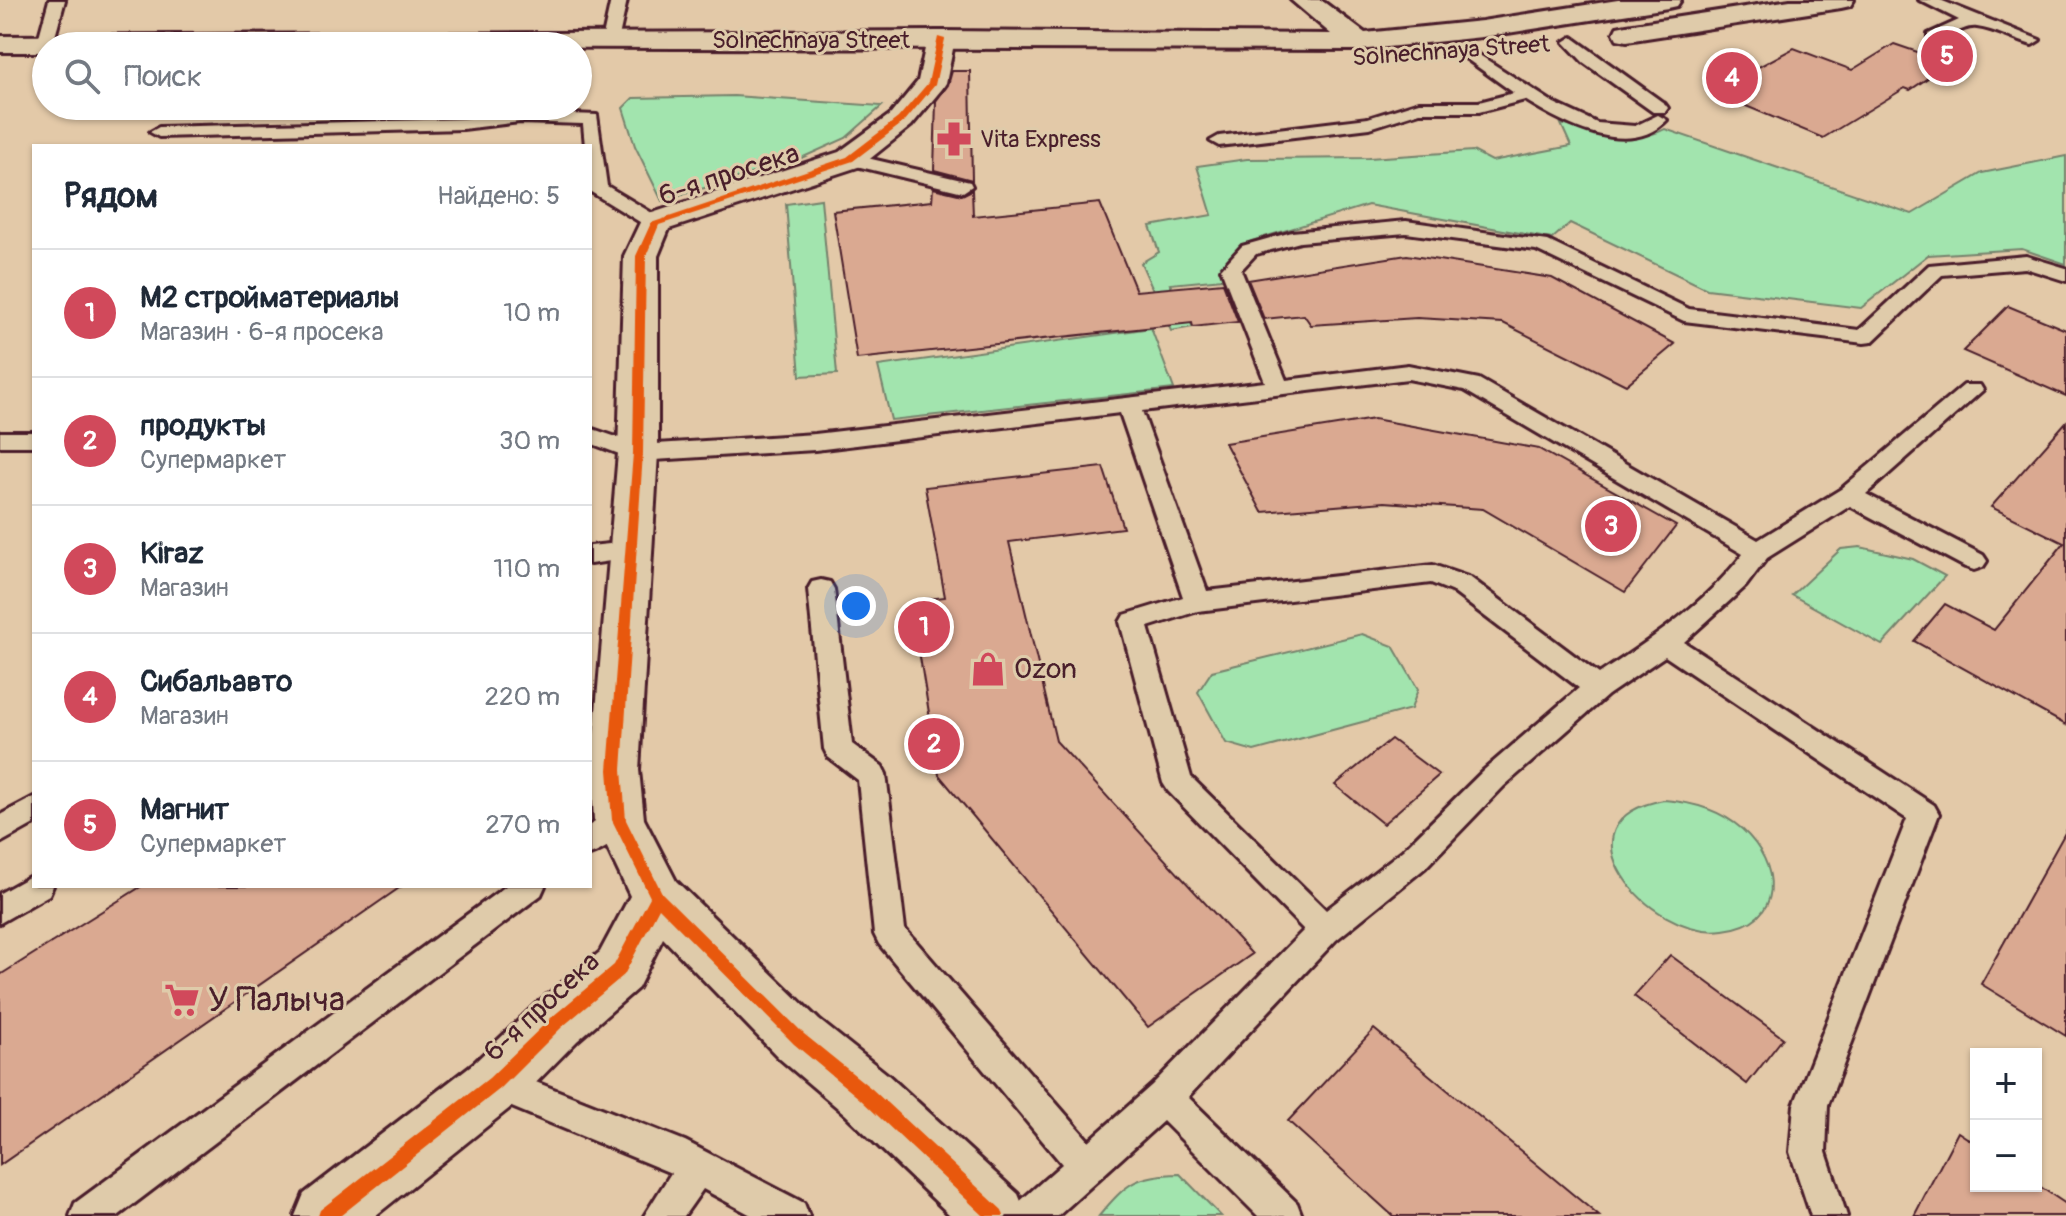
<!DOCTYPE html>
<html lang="ru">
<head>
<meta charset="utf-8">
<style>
  :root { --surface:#fff; --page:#f6f6f7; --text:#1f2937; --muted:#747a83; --line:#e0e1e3; --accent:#d1495b }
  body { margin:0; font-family:Pangolin,sans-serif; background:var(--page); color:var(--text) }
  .controls { position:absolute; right:24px; bottom:24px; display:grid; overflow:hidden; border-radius:0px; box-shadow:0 2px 6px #0004 }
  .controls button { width:72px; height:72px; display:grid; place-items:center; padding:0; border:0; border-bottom:2px solid var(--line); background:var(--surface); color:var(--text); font:40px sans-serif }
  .you { position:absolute; left:856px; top:606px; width:28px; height:28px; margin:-20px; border:6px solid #fff; border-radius:50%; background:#1a73e8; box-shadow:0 0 0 12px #1a73e833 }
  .badge { display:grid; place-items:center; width:52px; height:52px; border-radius:50%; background:var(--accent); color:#fff; font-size:26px; font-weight:700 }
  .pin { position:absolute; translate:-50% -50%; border:4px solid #fff; box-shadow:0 2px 8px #0006 }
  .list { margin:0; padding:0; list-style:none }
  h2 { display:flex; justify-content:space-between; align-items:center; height:104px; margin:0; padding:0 32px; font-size:34px }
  h2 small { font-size:26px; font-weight:400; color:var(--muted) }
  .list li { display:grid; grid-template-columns:52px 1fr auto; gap:24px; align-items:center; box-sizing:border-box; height:128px; padding:0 32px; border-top:2px solid var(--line) }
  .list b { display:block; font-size:30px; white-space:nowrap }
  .list p { margin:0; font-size:26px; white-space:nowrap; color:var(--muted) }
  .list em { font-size:26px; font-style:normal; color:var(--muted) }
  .icon { flex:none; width:44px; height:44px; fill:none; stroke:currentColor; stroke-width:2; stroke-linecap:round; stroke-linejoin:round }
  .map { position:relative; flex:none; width:2066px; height:1216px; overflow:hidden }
  .search { position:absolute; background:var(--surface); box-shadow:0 2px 6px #0004; left:32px; top:32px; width:560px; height:88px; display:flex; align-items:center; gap:20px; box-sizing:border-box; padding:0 28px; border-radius:44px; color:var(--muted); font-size:30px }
  .panel { position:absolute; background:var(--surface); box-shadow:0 2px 6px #0004; left:32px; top:144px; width:560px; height:744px; border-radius:0px }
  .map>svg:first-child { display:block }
  .green { fill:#a2e4ae; stroke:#76826c; stroke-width:2 }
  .building { fill:#daa991; stroke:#4a1f2b; stroke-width:2 }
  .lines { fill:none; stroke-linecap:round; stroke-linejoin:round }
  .lane-casing { stroke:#4a1f2b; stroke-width:6 }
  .street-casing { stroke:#4a1f2b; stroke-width:6 }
  .secondary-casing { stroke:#4a1f2b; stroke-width:6 }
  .lane { fill:#dfcbaa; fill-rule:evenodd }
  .street { fill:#dfcbaa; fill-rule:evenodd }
  .secondary { fill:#dfcbaa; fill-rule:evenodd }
  .cycleway-casing { stroke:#dfcbaa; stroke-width:5 }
  .cycleway { fill:#e8590c; fill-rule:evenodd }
  .labels { text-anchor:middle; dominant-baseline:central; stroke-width:6; stroke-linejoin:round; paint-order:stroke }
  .far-street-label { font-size:24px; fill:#4a1f2b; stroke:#dfcbaa }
  .far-poi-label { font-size:24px; fill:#4a1f2b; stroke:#dfcbaa; text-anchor:start }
  .street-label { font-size:28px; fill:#4a1f2b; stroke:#dfcbaa }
  .poi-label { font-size:28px; fill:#4a1f2b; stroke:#dfcbaa; text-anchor:start }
  .near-poi-label { font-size:34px; fill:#4a1f2b; stroke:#dfcbaa; text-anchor:start }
</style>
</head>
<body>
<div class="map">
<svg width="2066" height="1216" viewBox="0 0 2066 1216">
  <rect width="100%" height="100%" fill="#e3c9a8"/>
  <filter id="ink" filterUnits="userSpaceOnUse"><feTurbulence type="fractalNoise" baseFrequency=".0125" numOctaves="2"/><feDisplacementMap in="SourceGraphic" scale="16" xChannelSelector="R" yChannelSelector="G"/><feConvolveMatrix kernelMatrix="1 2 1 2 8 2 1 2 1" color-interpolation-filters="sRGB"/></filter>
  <g filter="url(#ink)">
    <g class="green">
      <path d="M734,96L882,106L846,138L799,159L662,201L635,146L623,108L633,98Z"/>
      <path d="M1561,124C1593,133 1635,146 1665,129L1912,214L1982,173L2066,156V264L2022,249L1928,255L1861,308L1707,289L1570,223L1552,239L1368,205L1251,241L1223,279L1170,284L1193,327L1171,331L1141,263L1159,252L1150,226L1212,215L1197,166L1247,159L1369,158L1473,151L1492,161L1571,146Z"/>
      <path d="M821,199L837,374L800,376L786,204Z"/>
      <path d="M1151,328L1174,389L891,420L878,366Z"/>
      <path d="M1860,547L1913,559L1945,576L1882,645L1792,595L1841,549Z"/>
      <path d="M1362,634L1393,646L1418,689L1411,709L1254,751L1226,743L1198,692L1212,671Z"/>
      <path d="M1664,800C1692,802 1719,809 1742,829C1781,864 1786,923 1723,930C1648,940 1550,820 1664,800Z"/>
      <path d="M1180,1174L1221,1216H1099C1127,1182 1137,1175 1180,1174Z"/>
    </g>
    <g class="building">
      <path d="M1894,44L1950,63L1910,90L1905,88L1823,138L1712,92L1794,48L1852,70Z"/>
      <path d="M952,71H970L972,180L934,170L936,101L948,85Z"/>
      <path d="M933,188L962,195L972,190L973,216L1100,203L1136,291L1223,283L1238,322L1193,327L1192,323L857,359L833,211L932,201Z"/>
      <path d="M1407,255L1552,278L1675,344L1626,385L1503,323L1417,318L1311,325L1304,315L1264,319L1248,280Z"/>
      <path d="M2008,306L2066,330V396L1963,351Z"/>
      <path d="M1374,419L1539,449L1676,526L1625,592L1483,509L1384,502L1262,512L1225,443Z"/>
      <path d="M2066,422V725L1914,641L1945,604L1994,630L2064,543L1991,507Z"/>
      <path d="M1103,467L1123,528L1009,542L1056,741L1252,954L1148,1027L939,775L911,601L945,597L925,487Z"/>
      <path d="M1391,739L1439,775L1383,824L1335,785Z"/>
      <path d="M2066,831V1036L1981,984Z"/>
      <path d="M142,886H402L0,1165V975Z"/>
      <path d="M1670,955L1783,1038L1747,1084L1634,996Z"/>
      <path d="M1374,1029L1599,1216H1393L1288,1121Z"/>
      <path d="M1958,1132L1976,1144V1186L2036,1184L2066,1204V1216H1914Z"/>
    </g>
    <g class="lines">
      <g class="lane-casing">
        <g id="lane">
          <path d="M49,0H65L53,44L45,49L37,44Z"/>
          <path d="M611,0H627L618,41L610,46L602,41Z"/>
          <path d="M1919,0H1940L2040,40L2032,45C2014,40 1995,29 1977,27C1959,25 1946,44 1928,40V34L1959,20Z"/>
          <path d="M1572,37L1665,104L1668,108L1665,112H1653L1583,62L1564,42Z"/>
          <path d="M1470,49L1554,103L1597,123L1635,126L1658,115L1667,120C1629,160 1562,123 1525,100L1479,112H1420L1370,128L1219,146L1210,141L1219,136L1368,118L1419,102H1479L1514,93L1464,57L1462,54Z"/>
          <path d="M520,112L597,115L607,186L662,219L665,223L662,227H648L591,192L590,146H585L583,124L520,122L463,129L159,137L150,132L159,127L463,119Z"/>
          <path d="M850,154L970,182L972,186L963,192L844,163L841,159L844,155Z"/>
          <path d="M1406,221L1548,241L1689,309L1859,330L1929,265L2026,256L2066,268V281L2025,268L1942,275L1872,342L1864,343L1684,321L1536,250L1406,233L1300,242L1256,254L1241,270L1286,380L1408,365L1479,379L1758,540L1841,489L1964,385H1980L1983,390L1866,494L1983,555L1987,561L1983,567L1974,570L1965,567L1850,506L1767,558L1746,586L1684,642L1934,805L1939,814L1828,1105L1826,1152L1847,1216H1811L1790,1152L1794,1105L1907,819L1665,656L1608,695L1504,786L1425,868L1336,940L1188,1097L1297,1203L1302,1216H1258L1163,1121L1058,1216H1013L1018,1203L1062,1164L879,944L874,934L858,780L828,757L824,749L808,589L812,582L821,580L830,582L834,589L852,744L882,766L886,774L905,929L1089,1141L1152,1085L1304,930L1168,791L1163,783L1120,622L1124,615L1183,597L1120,413L815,450L638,461L590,443V428L640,445L815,434L1265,382L1221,269L1242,246L1292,232ZM1408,379L1464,390L1743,554C1705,604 1650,640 1599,674L1471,578L1433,565L1207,591L1142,411ZM1431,583L1453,592L1579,688L1484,770L1403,850L1326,910L1191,777L1148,627L1198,611Z"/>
          <rect x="0" y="432" width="34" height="14"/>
          <path d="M629,542L638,545L642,551L638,557L590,564V546Z"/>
          <path d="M34,797V824L0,843V815Z"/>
          <path d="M619,808L630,811L634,820C626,836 606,849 590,855V825Z"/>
          <path d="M34,874V886H53L49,895L0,923V893Z"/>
          <path d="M506,886H545L541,895L118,1216H70L75,1203Z"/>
          <path d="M495,1066L685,1141L804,1203L809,1216H753L703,1189L684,1216H644L671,1173L483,1095L478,1083L483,1071Z"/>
        </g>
      </g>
      <g class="street-casing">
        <path id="street" d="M941,31L951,33L955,39L946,83L942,89L911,126L861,166L669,229L658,256V453L639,770L644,819L676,881L819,1020L887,1074L1018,1194L1027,1216H951L845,1114L779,1058L663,938L638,988L577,1041L516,1103L375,1216H295L304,1194L474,1063L537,1003L600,952L630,896L594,820L591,770L618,453L624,256L643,216L839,152L891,114L918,81L927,39L931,33Z"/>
      </g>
      <g class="secondary-casing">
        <g id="secondary">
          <path d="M1291,0H1321L1365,33L1482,21L1618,0H1681L1677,6L1668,8L1482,37L1359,50L46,46V52H0V36L941,31L1331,34Z"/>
          <path d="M1790,0H1854L1850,6L1841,8L1627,41L1617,39L1614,33L1617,27L1627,25Z"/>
        </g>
      </g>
      <use href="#lane" class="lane"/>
      <use href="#street" class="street"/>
      <use href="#secondary" class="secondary"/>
      <g class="cycleway-casing">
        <path id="cycleway" d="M938,37L945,39L935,85L904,122L853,161L659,225L646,256L643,453L622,770L626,820L662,893L804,1034L872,1089L1002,1210L1004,1216H984L860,1099L794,1044L659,908L624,975L562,1027L501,1088L340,1216H318L320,1210L489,1078L552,1017L614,965L650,897L612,820L608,770L633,453L636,256L651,223L847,157L898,118L928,83Z"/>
      </g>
      <use href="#cycleway" class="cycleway"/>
    </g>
  </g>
  <defs>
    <g id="pharmacy-bare" transform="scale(2.76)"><path d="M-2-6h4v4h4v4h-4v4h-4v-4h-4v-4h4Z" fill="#d1495b" stroke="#dfcbaa" stroke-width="2.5" paint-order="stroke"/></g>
    <g id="shop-bare" transform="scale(2.76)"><path d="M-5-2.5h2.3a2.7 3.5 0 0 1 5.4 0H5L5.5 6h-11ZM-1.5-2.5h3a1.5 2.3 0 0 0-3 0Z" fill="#d1495b" stroke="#dfcbaa" stroke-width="2.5" paint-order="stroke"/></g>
    <g id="supermarket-bare" transform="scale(2.76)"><path d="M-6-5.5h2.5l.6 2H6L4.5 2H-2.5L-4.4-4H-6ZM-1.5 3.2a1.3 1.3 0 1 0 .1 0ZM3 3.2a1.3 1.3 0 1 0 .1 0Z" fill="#d1495b" stroke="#dfcbaa" stroke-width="2.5" paint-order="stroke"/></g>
  </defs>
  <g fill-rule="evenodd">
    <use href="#pharmacy-bare" x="954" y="139"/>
    <use href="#shop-bare" x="988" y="669"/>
    <use href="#supermarket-bare" x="182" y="1000"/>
  </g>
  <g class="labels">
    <g class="far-street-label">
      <text x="811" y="40">Solnechnaya Street</text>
      <text transform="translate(1451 51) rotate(-4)">Solnechnaya Street</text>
    </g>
    <g class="far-poi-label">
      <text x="980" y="139">Vita Express</text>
    </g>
    <g class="street-label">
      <text transform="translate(729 175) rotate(-18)">6-я просека</text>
      <text transform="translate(542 1007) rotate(-43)">6-я просека</text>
    </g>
    <g class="poi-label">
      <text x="1014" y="669">Ozon</text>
    </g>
    <g class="near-poi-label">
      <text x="208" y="1000">У Палыча</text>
    </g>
  </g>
</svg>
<div class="controls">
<button>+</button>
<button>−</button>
</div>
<div class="you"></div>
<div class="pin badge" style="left:924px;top:627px">1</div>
<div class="pin badge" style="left:934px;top:744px">2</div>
<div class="pin badge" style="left:1611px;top:526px">3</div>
<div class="pin badge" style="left:1732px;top:78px">4</div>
<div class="pin badge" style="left:1947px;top:56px">5</div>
<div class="search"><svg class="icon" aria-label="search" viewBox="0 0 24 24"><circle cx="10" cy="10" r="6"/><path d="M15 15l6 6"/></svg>Поиск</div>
<section class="panel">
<h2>Рядом<small>Найдено: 5</small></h2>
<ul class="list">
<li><span class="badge">1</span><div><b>М2 стройматериалы</b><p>Магазин · 6-я просека</p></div><em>10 m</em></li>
<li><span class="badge">2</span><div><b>продукты</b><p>Супермаркет</p></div><em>30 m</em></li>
<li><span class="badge">3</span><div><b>Kiraz</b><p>Магазин</p></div><em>110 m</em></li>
<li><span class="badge">4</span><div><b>Сибальавто</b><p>Магазин</p></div><em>220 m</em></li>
<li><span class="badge">5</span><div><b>Магнит</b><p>Супермаркет</p></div><em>270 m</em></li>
</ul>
</section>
</div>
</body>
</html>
